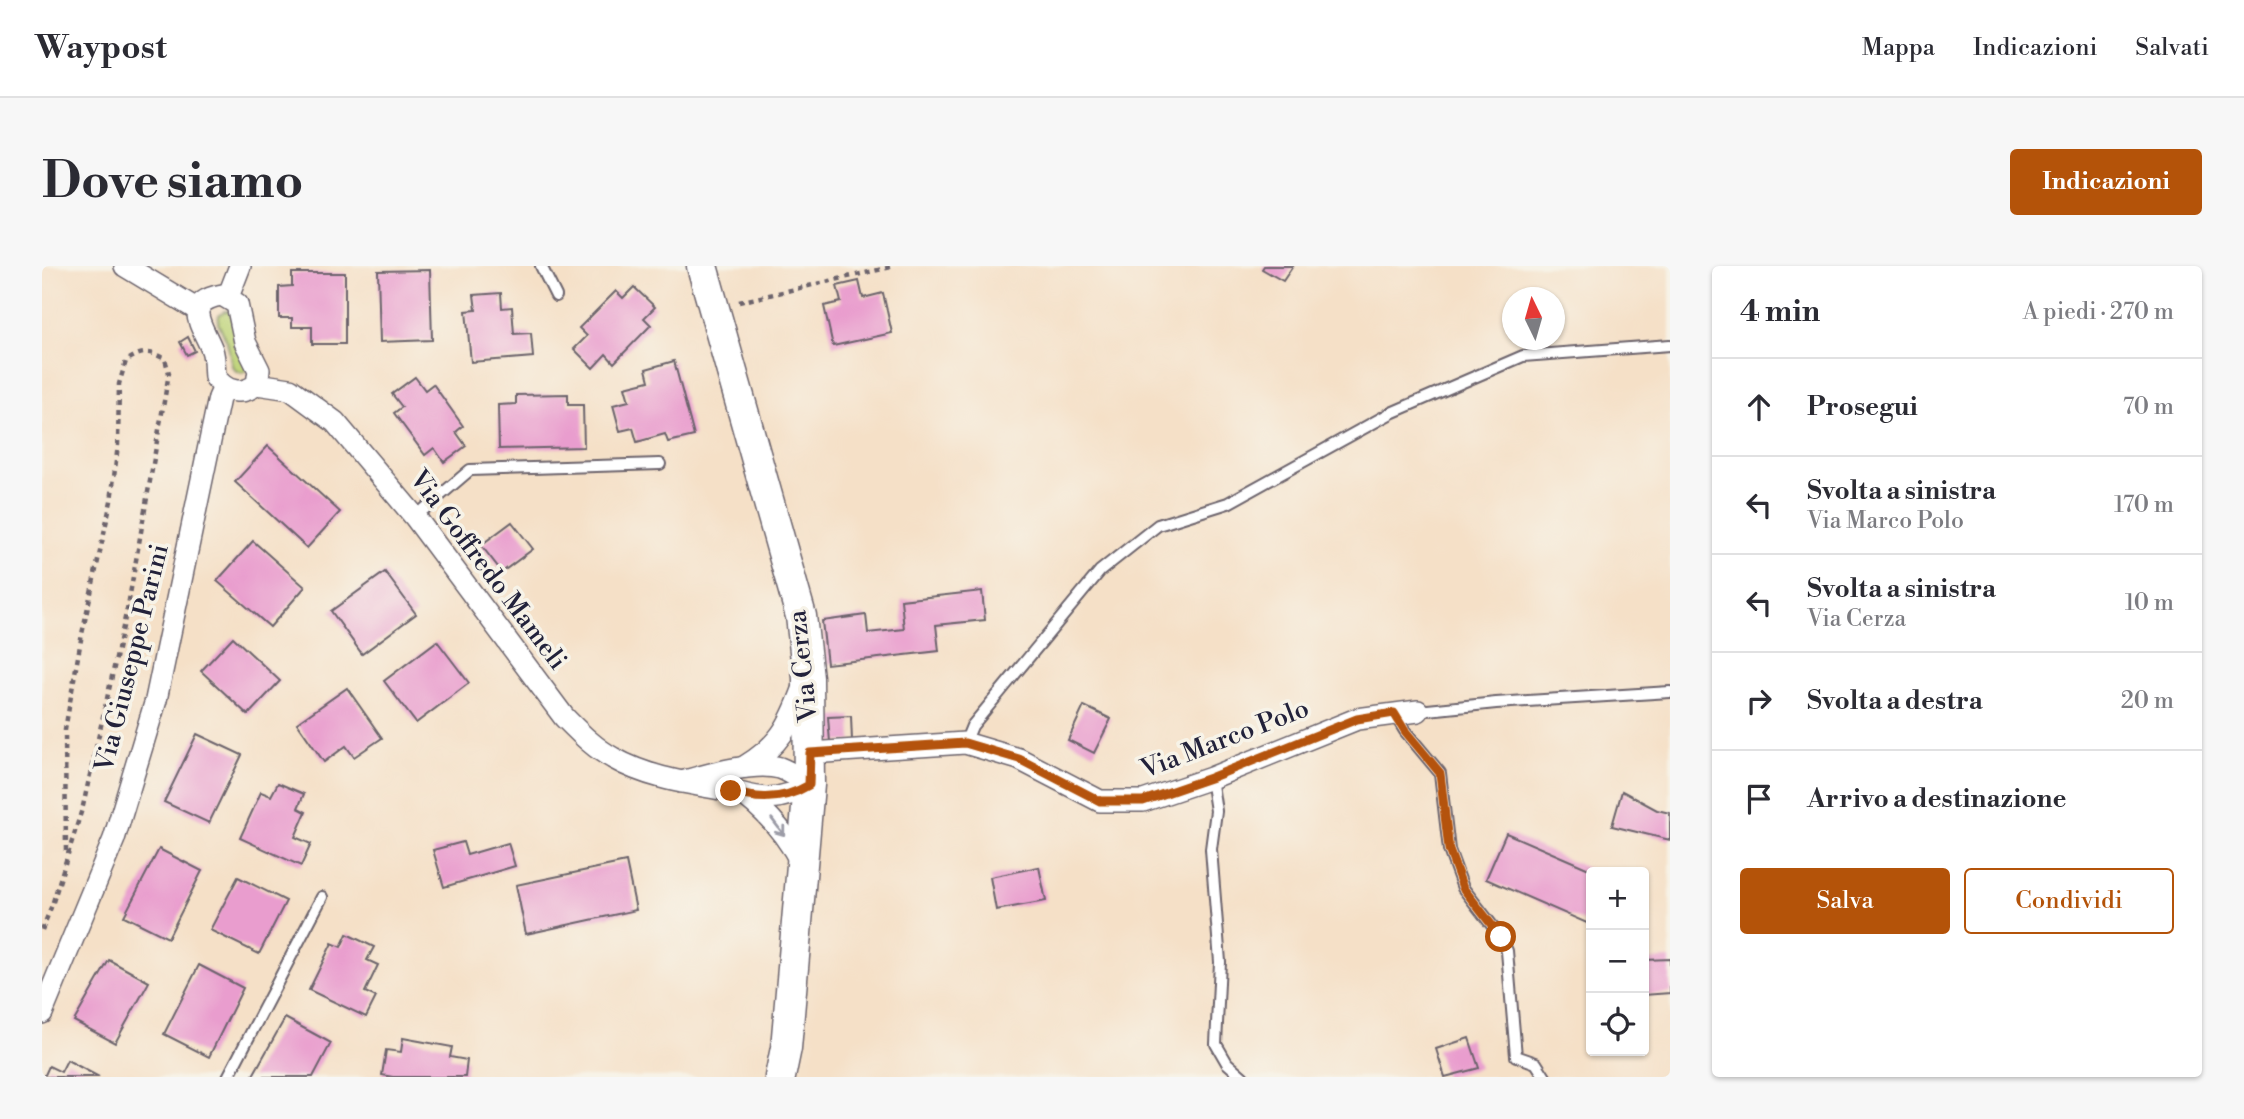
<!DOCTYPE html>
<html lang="it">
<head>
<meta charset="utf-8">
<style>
  :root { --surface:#fff; --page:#f7f7f7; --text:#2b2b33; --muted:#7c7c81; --line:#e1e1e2; --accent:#b45309 }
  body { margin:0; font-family:"Libre Bodoni",serif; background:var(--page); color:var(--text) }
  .controls { position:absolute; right:21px; bottom:21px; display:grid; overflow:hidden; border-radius:7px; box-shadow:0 2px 5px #0004 }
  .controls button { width:63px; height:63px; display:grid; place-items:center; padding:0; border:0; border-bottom:2px solid var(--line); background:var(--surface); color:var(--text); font:35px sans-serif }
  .compass { position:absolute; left:1460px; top:21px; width:63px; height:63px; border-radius:50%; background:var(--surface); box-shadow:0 2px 5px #0004; rotate:355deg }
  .stop { position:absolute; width:21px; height:21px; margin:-16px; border:5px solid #b45309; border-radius:50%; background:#fff }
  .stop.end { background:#b45309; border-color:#fff; box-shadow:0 2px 7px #0008 }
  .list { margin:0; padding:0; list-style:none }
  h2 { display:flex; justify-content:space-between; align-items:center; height:91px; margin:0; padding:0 28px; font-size:30px }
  h2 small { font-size:23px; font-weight:400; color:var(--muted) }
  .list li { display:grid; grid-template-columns:46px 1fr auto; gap:21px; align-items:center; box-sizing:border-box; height:98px; padding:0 28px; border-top:2px solid var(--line) }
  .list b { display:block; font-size:26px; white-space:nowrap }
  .list p { margin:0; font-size:23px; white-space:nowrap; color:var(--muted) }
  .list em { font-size:23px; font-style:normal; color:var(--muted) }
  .actions { display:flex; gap:14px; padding:21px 28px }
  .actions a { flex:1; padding:16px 0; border:2px solid var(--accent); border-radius:7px; text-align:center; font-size:24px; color:var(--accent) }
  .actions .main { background:var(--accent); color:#fff }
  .icon { flex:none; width:38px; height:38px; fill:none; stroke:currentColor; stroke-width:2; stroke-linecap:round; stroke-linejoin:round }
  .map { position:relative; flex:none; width:1628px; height:811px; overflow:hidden; border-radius:7px }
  header { display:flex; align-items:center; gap:42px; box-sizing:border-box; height:98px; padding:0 35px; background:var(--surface); border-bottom:2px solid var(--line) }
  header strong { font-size:33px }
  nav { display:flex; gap:38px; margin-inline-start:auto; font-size:24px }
  .intro { display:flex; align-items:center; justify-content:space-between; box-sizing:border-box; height:168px; padding:0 42px }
  h1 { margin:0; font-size:49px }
  .button { padding:18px 32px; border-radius:7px; background:var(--accent); color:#fff; font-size:24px; font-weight:700 }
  main { display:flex; gap:42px; padding:0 42px }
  aside { flex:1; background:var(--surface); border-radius:7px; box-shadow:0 2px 5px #0004 }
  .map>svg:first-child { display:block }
  .green { fill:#bed377; stroke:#707a59; stroke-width:2 }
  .building { fill:#e99dce }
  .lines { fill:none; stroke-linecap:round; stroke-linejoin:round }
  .service-casing { stroke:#6c646c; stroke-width:14 }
  .minor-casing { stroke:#6c646c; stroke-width:24 }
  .secondary-casing { stroke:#6c646c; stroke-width:33 }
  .path { stroke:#6c646c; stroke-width:4.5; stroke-dasharray:5 5; stroke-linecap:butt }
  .service { stroke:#fff; stroke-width:10 }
  .minor { stroke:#fff; stroke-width:21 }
  .secondary { stroke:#fff; stroke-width:30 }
  .oneway { stroke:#9c9ca7 }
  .route { stroke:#b45309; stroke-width:9 }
  .labels { text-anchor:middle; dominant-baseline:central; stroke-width:7; stroke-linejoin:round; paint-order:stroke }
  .street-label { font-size:26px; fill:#22223b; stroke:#f7f3e8 }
</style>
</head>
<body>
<header>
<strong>Waypost</strong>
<nav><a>Mappa</a><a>Indicazioni</a><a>Salvati</a></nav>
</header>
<div class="intro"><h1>Dove siamo</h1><a class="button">Indicazioni</a></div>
<main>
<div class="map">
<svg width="1628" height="811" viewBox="0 0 1628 811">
  <rect width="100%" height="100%" fill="#f7f3e8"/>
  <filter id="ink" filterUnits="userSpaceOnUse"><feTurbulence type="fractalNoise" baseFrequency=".0143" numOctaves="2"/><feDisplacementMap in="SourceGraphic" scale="14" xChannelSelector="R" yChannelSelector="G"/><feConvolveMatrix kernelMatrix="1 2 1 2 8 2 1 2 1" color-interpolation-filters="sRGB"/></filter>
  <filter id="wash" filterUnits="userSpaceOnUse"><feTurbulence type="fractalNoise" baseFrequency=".00686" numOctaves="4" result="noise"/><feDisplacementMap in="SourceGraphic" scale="28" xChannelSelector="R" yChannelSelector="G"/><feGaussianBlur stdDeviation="1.57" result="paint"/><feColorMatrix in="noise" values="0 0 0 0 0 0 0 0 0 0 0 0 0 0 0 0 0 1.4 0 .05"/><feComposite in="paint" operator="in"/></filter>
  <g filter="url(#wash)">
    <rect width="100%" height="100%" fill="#f5e0c7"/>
    <path class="green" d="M182,45H188L207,103L200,107L194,105L190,100L185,75L176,57L177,49Z"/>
    <g id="blocks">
      <g class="building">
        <path d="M1222,0H1251L1241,15L1220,3Z"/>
        <path d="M388,4L390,74L338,76L336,5Z"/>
        <path d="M250,7H303V78H270V61H250V52H237V21L250,20Z"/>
        <path d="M817,15L821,32L841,27L850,67L791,80L782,40L799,36L795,20Z"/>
        <path d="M592,21L613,41L602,52L609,59L572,97L564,88L551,102L532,83L545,70L537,62L574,25L581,32Z"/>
        <path d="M459,27L460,42L470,41L472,68L489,67L491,91L429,96L424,45L434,44L432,29Z"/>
        <path d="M146,71L153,85L145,89L138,76Z"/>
        <path d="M632,95L652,170L626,176L623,168L595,176L591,162L578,165L571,139L587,135L583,121L607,115L604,103Z"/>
        <path d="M373,111L383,124L391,118L421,160L414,166L424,180L402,196L392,182L383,189L352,147L360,141L350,128Z"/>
        <path d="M526,128V139H541L542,181L457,183L456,139L474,138V129Z"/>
        <path d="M226,180L298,246L265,282L193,216Z"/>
        <path d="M470,256L491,283L460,306L439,279Z"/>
        <path d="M211,275L263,321L228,361L175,315Z"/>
        <path d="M343,306L374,348L320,388L289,345Z"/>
        <path d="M940,325L943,354L894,359L897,385L785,398L780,355L824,349L826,367L862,363L859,334Z"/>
        <path d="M191,371L238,415L206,449L159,405Z"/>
        <path d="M395,375L427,417L374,457L342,415Z"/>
        <path d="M305,422L340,472L312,491L304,480L282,496L255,457Z"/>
        <path d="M1042,440L1069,453L1052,487L1026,474Z"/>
        <path d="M809,450L810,475L788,476L786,451Z"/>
        <path d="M155,468L200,489L167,557L122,536Z"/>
        <path d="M236,517L262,528L256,542L264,546L253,571L269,578L259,600L198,572L219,526L229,530Z"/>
        <path d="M1580,525L1615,544L1628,547V574L1570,560Z"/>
        <path d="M1464,567L1554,606H1549V652L1547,658L1444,613Z"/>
        <path d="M421,576L425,589L466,577L473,600L402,621L391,584Z"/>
        <path d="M117,583L160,605L126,672L82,650Z"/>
        <path d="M584,596L594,644L484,668L474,619Z"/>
        <path d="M997,601L1004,635L954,644L948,611Z"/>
        <path d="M196,611L244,635L217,688L168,664Z"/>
        <path d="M305,668L332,681L325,694L336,699L323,726L334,731L324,751L267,724L290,677L299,681Z"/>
        <path d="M1628,693V727L1602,729V694Z"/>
        <path d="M67,694L107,716L73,777L32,755Z"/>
        <path d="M157,699L201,722L167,791L122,768Z"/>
        <path d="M243,752L289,777L271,811H210Z"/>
        <path d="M361,772L410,781L408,791L425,794L423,811H351L340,809L344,784L359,786Z"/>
        <path d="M1427,772L1437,802L1403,811L1394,783Z"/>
        <path d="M25,794L57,811H2L7,800L19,806Z"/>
      </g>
    </g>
  </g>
  <g filter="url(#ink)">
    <use href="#blocks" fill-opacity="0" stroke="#6c646c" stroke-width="2"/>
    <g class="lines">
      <g class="service-casing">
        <g id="service">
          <path d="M499,0L514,30"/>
          <path d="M373,251L428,204L618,198"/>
          <path d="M1376,445L1454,437L1628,426"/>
          <path d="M1352,447L1363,465L1398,507L1407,584L1421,622L1459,671L1465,685L1474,790L1494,797L1503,811"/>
          <path d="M923,477L930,460L1058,305L1116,259L1186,237L1349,147L1481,90L1628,79"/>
          <path d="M1169,512L1174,545L1169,583L1178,696L1174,778L1185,797L1201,811"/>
          <path d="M186,811L280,631"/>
        </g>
      </g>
      <g class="minor-casing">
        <g id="minor">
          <path d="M83,0L156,44"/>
          <path d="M180,29L195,38L203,76L217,104L215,118C200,130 184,126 173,111C172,102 173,92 170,84C162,62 138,36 180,29Z"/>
          <path d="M186,31L198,0"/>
          <path d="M215,118L248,123L293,156L373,251L522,451C537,466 552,482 571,492C606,512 645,517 685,524C699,527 711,532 727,532C742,531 754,527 767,519C758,513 749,506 738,502C711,495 665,509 639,516"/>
          <path d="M768,487L923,477L977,493L1058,535H1101L1169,512L1315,453L1376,445"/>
          <path d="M702,501C737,480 747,461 761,424"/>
          <path d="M705,531C729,550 746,571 760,598"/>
          <path d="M0,747L72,573L114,434L177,132L182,121"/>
        </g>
      </g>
      <g class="secondary-casing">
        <path id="secondary" d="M660,0L759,350L766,412L767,519L744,782L738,811"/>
      </g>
      <g class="path">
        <path d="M697,36L849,1"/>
        <path d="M0,664L10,639L41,540L87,334L127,107L123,93C107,84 99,85 84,95L77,118L76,179L69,235L40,368L23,464L24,588"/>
      </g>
      <use href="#service" class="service"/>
      <use href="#minor" class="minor"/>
      <use href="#secondary" class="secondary"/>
    </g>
    <defs><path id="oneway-shaft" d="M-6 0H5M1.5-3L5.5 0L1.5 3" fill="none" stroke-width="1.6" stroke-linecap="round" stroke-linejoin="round" transform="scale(1.75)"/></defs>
    <use class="oneway" href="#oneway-shaft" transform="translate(736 561) rotate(53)"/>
  </g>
  <g class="lines" filter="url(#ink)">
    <path class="route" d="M689,525C716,535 742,534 767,519L768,487L923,477L977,493L1058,535H1101L1168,512L1315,453L1352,447L1363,465L1398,507L1407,584L1421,622L1459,671"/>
  </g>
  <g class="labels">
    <g class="street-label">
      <text transform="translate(446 304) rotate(53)">Via Goffredo Mameli</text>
      <text transform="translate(90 392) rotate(-76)">Via Giuseppe Parini</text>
      <text transform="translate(761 400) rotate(-96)">Via Cerza</text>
      <text transform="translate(1183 473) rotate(-21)">Via Marco Polo</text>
    </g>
  </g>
</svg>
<div class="controls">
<button>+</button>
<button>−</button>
<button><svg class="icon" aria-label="locate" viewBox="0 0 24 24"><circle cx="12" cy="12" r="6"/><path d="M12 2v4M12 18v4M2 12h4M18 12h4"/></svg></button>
</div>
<svg class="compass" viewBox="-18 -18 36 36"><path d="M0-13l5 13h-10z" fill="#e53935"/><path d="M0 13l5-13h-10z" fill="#7c7c81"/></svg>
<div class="stop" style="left:1459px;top:671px"></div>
<div class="stop end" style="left:689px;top:525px"></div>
</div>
<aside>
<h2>4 min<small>A piedi · 270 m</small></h2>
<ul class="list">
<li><svg class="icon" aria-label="ahead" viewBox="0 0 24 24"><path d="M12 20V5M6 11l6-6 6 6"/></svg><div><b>Prosegui</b></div><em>70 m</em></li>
<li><svg class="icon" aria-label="left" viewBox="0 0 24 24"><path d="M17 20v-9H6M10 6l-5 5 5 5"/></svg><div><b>Svolta a sinistra</b><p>Via Marco Polo</p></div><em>170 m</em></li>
<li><svg class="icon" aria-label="left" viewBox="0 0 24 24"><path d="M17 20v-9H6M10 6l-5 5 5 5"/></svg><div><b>Svolta a sinistra</b><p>Via Cerza</p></div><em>10 m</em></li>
<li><svg class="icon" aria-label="right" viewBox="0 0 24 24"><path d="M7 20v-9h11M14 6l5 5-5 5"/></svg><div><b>Svolta a destra</b></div><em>20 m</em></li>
<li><svg class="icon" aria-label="arrive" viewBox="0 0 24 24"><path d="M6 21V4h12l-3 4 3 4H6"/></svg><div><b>Arrivo a destinazione</b></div></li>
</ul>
<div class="actions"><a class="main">Salva</a><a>Condividi</a></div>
</aside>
</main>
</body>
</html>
